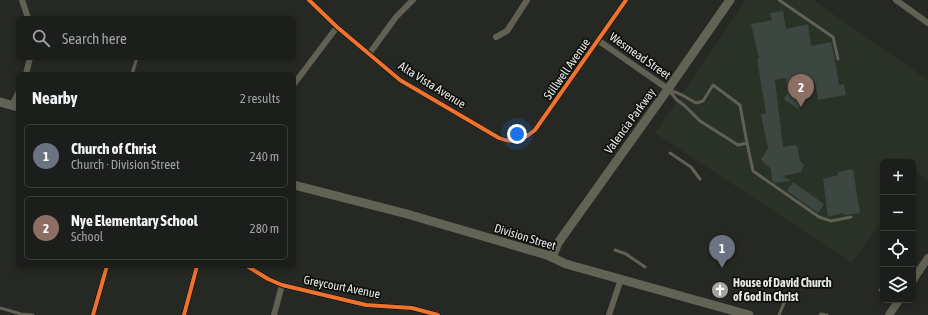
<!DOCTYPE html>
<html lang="en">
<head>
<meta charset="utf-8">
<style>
  :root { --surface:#1c1e1b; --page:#292b28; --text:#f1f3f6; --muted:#a0a2a3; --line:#3a3c3a; --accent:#0f766e }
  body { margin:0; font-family:"Asap Condensed",sans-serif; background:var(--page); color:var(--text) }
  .controls { position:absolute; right:12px; bottom:12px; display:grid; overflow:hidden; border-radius:6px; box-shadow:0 2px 6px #0003 }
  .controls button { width:36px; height:36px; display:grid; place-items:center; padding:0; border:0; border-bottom:1px solid var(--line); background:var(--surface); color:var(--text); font:20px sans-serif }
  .you { position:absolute; left:517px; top:134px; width:14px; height:14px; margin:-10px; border:3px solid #fff; border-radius:50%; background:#1a73e8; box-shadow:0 0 0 6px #1a73e833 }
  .badge { display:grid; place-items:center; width:26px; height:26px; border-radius:50%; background:var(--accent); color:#fff; font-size:13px; font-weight:700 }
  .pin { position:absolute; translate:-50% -33px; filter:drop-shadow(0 1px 2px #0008) }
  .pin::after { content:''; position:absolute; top:21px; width:14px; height:12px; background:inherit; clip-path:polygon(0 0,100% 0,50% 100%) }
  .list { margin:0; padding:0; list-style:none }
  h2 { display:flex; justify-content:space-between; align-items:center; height:52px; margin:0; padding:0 16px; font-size:17px }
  h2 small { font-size:13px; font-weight:400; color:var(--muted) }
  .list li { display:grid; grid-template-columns:26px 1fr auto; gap:12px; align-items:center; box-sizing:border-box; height:64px; margin:0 8px 8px; padding:0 8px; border:1px solid var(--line); border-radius:6px }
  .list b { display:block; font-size:15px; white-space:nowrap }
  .list p { margin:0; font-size:13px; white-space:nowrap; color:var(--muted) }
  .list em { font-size:13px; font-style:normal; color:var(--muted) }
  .icon { flex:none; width:22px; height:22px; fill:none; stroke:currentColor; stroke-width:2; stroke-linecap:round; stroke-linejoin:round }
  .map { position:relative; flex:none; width:928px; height:315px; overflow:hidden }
  .search { position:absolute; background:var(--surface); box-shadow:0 2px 6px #0003; left:16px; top:16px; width:280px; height:44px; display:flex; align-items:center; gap:10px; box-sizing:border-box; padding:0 14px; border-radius:6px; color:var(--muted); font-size:15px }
  .panel { position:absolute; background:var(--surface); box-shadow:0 2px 6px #0003; left:16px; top:72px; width:280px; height:196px; border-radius:6px }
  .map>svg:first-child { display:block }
  .built { fill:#2a3126 }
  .building { fill:#3b4740 }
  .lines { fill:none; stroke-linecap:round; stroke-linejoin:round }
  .service { stroke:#616053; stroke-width:3 }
  .minor { stroke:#616053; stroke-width:6 }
  .tertiary { stroke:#616053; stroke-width:8 }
  .secondary { stroke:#626354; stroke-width:9 }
  .cycleway-casing { stroke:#0f110e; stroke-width:6 }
  .cycleway { stroke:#ef722f; stroke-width:4 }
  .labels { text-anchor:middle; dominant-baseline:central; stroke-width:3.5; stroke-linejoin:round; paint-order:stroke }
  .street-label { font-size:12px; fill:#e7e9e5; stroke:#0f110e }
  .poi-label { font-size:12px; font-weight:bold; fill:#e7e9e5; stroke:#0f110e; text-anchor:start }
</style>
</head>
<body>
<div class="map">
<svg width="928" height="315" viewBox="0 0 928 315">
  <rect width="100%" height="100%" fill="#262824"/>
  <path class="built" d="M746,0H813L928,80V181L917,173L913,179V162H883V220L852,263L655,133Z"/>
  <g class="building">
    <path d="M783,11L786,29L808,24L811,46L831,42L835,60L839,85L844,84L846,95L818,100L815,81L813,85L796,86L808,93L798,109L784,99L787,93L786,78L775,80L783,147L797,145L800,161L804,165L801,172L783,176L791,181L775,183L772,181L771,169L761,160L768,148L761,115L766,113L757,59L759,58L751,24L772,20L770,13Z"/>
    <path d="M853,169L860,213L844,215L843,213L828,217L823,179L838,175V172Z"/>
    <path d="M793,182L824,204L818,213L787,191Z"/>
  </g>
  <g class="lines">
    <g class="service">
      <path d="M779,0L833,37L838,59"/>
      <path d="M132,74L137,58"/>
      <path d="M713,85L740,105L747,143L738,145L700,121L685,106L677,100L668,89L682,95L696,103L703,101Z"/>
      <path d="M747,143L753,171L819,217L831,221L851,217"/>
      <path d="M670,153L691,167L700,179"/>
      <path d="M615,250L626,254L645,267"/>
      <path d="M880,290L883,292"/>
      <path d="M0,308L21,314L33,315"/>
      <path d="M779,315L784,303"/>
      <path d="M820,315L821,314L827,315"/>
    </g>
    <g class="minor">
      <path d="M22,0L28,18"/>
      <path d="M309,0L337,27L400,80L499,138C514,144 523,140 535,130L626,0"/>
      <path d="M896,0L928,23"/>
      <path d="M496,37L507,31L527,0"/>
      <path d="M599,41L668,89"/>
      <path d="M369,54L396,17L413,0"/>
      <path d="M26,74L30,58"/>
      <path d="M294,84L337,27"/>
      <path d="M12,105L18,93"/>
      <path d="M247,266L268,279L282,285L366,305L412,308L438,315"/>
      <path d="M93,315L107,266"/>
      <path d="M184,315L197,266"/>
      <path d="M274,315L282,285"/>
      <path d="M609,315L621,279"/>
    </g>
    <g class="tertiary">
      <path d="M913,280L928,258"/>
      <path d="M889,315L899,300"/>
    </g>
    <g class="secondary">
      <path d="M0,102L18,107"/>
      <path d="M294,185L407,214L547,255L566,264L749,315"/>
      <path d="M552,257L558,243L668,89L730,0"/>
    </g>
    <g class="cycleway-casing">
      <g id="cycleway">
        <path d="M309,0L337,27L400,80L499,138C514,144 523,140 535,130L626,0"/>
        <path d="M247,266L268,279L282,285L366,305L412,308L438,315"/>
        <path d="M93,315L107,266"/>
        <path d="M184,315L197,266"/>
      </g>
    </g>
    <use href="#cycleway" class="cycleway"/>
  </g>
  <defs>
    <g id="church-disc" transform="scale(0.9)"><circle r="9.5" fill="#a3a5a1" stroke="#0f110e"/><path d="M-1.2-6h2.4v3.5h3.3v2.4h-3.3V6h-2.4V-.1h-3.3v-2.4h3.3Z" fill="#fff"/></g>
  </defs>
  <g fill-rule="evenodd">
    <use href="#church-disc" x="720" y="290"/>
  </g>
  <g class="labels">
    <g class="street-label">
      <text transform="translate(640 56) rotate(35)">Wesmead Street</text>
      <text transform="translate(567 69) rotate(-55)">Stillwell Avenue</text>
      <text transform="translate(432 85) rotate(32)">Alta Vista Avenue</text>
      <text transform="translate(630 121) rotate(-54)">Valencia Parkway</text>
      <text transform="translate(525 237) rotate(17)">Division Street</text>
      <text transform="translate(342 287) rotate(11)">Greycourt Avenue</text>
    </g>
    <g class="poi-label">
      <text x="733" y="283">House of David Church<tspan x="733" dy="14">of God in Christ</tspan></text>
    </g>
  </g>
</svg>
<div class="controls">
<button>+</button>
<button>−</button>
<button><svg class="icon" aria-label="locate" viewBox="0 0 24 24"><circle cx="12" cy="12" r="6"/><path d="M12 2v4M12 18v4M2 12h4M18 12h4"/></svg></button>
<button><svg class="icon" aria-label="layers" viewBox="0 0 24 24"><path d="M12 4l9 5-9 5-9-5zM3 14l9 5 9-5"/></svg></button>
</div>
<div class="you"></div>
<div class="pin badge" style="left:722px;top:268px;background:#6b7280">1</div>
<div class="pin badge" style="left:801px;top:107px;background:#8d6e63">2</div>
<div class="search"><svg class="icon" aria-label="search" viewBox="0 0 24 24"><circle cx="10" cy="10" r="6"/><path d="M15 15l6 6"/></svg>Search here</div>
<section class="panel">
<h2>Nearby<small>2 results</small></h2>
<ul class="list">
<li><span class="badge" style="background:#6b7280">1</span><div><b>Church of Christ</b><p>Church · Division Street</p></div><em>240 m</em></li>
<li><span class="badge" style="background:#8d6e63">2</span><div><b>Nye Elementary School</b><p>School</p></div><em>280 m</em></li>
</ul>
</section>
</div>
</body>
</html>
